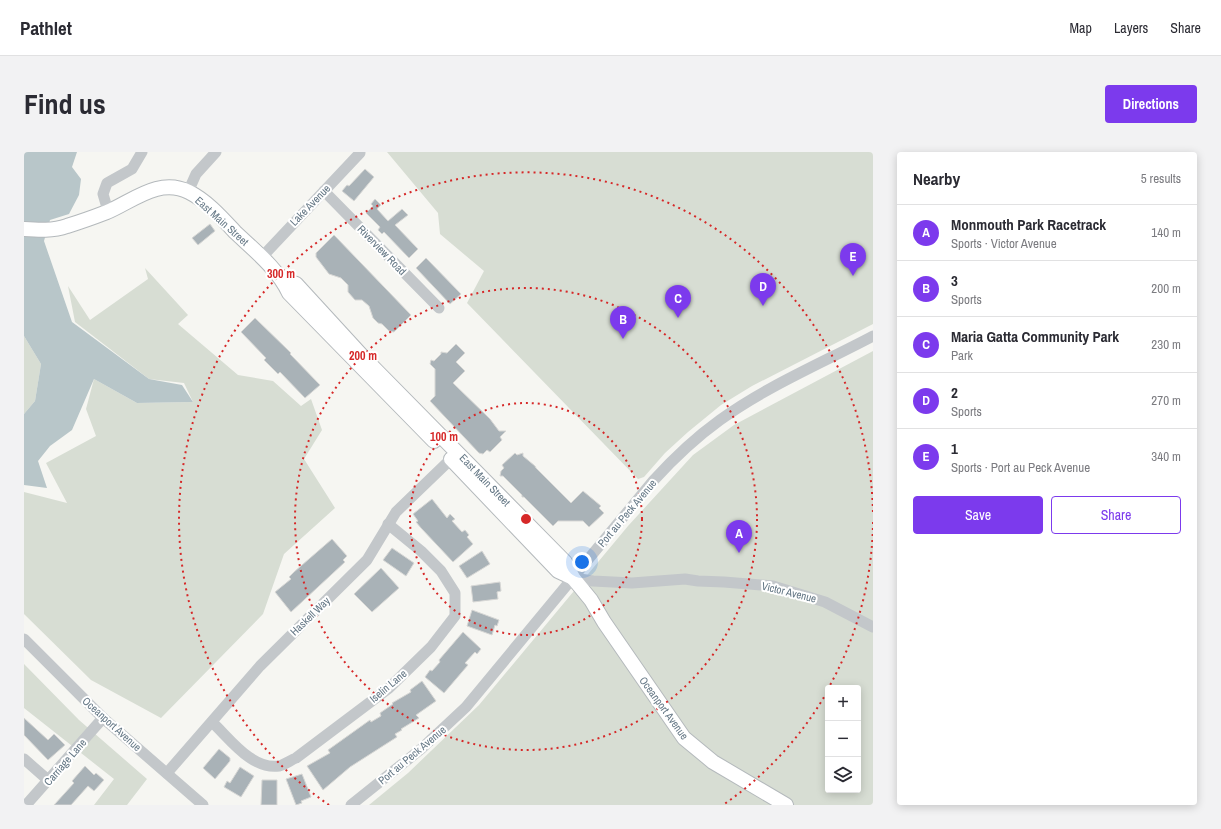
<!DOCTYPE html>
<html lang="en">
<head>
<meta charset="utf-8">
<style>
  :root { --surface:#fff; --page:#f2f2f3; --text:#2b2b33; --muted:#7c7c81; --line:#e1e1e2; --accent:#7c3aed }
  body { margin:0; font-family:"Archivo Narrow",sans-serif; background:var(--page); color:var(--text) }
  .controls { position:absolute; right:12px; bottom:12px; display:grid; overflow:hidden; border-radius:4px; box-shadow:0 2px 10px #0003 }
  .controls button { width:36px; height:36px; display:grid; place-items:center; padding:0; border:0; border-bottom:1px solid var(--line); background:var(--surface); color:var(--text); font:20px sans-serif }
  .you { position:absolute; left:558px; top:410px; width:14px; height:14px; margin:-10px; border:3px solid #fff; border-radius:50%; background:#1a73e8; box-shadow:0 0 0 6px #1a73e833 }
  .badge { display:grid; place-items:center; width:26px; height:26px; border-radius:50%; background:var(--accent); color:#fff; font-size:13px; font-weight:700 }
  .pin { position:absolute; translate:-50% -33px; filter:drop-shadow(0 1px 2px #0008) }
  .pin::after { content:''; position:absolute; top:21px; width:14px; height:12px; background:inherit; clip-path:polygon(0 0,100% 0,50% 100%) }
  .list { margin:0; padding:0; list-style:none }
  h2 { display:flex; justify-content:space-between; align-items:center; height:52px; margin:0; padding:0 16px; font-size:17px }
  h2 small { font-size:13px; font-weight:400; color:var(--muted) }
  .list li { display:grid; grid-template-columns:26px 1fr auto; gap:12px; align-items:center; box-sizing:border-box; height:56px; padding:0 16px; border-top:1px solid var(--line) }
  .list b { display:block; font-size:15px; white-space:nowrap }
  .list p { margin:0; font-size:13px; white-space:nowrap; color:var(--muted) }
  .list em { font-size:13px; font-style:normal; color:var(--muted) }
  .actions { display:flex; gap:8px; padding:12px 16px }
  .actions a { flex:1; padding:9px 0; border:1px solid var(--accent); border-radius:4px; text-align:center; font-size:14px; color:var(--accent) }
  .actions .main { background:var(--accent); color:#fff }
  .icon { flex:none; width:22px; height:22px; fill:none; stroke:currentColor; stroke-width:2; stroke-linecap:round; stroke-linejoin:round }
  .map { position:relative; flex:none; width:849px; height:653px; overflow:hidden; border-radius:4px }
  header { display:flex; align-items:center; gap:24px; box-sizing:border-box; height:56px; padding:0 20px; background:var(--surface); border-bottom:1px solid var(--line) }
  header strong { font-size:19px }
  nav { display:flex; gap:22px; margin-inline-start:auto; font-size:14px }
  .intro { display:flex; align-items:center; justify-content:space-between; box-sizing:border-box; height:96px; padding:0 24px }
  h1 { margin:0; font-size:28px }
  .button { padding:10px 18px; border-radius:4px; background:var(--accent); color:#fff; font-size:14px; font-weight:700 }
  main { display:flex; gap:24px; padding:0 24px }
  aside { flex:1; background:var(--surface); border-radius:4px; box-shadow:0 2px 10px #0003 }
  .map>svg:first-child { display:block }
  .green { fill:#d7ddd3; fill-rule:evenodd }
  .water { fill:#b8c6c9 }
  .building { fill:#a9b2b7; stroke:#d7d7d5 }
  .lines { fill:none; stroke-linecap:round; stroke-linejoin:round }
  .major-casing { stroke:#b4b9bc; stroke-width:16 }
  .minor { stroke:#c3c7ca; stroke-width:11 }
  .major { stroke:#fff; stroke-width:14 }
  .ring { fill:none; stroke:#d62828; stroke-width:2; stroke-dasharray:2 4 }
  .labels { text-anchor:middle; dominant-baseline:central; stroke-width:4; stroke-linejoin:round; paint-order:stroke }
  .street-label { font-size:11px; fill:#647785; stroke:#fff }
  .centre { fill:#d62828; stroke:#fff; stroke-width:2 }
  .ring-label { font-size:12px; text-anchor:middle; font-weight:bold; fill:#d62828; stroke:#fff; stroke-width:4; stroke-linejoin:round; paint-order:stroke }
</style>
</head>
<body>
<header>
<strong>Pathlet</strong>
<nav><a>Map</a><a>Layers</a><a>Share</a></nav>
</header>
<div class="intro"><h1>Find us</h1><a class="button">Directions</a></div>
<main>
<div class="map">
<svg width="849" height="653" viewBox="0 0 849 653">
  <rect width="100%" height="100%" fill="#f6f6f2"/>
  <g class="green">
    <path d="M363,0H849V172L728,234L697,253L664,280L641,301L620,325L614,327L443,151L460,119L416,82L414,61Z"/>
    <path d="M121,116L164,163L154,172L214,223L249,229L277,254L287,247L298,278L280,307L311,356L260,402L239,462L137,566L67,528L0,462V340L43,351L22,311L72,284L62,257L70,227L113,251L169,250L160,231L125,227L51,170L44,134L66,168L124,127Z"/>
    <path d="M0,184L17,212L11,249L0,262Z"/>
    <path d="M849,199V653H345L384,621L455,553L604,374L669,303L710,273ZM804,536H834V638H804Z"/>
    <path d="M0,512L55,568L123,627L103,653H70L90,627L0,556Z"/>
  </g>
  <path class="water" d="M0,0H53L48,15L57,27L55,43L45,62L26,68L20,89L48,170L125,227L158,233L169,250L113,251L70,227L48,278L26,294L14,309L23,336L0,333V262L11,249L17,212L0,184Z"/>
  <g class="building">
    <path d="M341,17L350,25L330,49L318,39L323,33L325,34Z"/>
    <path d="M351,47L357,53L353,57L364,69L378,57L384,63L371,73L394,97L385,106L360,80L358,82L354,78L356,75L342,61L349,54L347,52Z"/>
    <path d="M186,72L191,79L174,93L168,86Z"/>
    <path d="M310,83L387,163L370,180L365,179L358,172L354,171L349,166L345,154L338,148H331L324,140V133L317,126L305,122L292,105V101Z"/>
    <path d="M402,106L437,142L426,152L392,116Z"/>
    <path d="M231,166L267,201L266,202L296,233L281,246L256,220L254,222L240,208L242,206L217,180Z"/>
    <path d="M432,192L441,201L432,210L441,219L429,231L466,267L475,279H482L476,285L478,288L466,300L463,298L459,302L455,301L406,249L411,244V217L406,212L407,208L410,209L417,202V200L423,201Z"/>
    <path d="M491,301L493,303L499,301V304L511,314L512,316L547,351L559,339L577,354L575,356L580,361L565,375L559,369H534L529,374L500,345H498V343L479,324H476L477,319L480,316L478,313Z"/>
    <path d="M408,347L423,366L426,362L431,367L428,369L438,380L441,378L445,383L443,385L449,392L429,410L397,376L392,370L394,369L389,362Z"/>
    <path d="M308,387L323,404L319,408L321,410L267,460L251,440L267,427L265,425L270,420Z"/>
    <path d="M368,396L390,411L382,424L359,408Z"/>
    <path d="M458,399L466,412L443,426L435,414Z"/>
    <path d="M357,416L375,436L348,460L330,442Z"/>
    <path d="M476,430L477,439L473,440L474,447L449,450L447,434Z"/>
    <path d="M448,458L475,468L473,474L471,473L468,483L443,474Z"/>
    <path d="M439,480L457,497L453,502L451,500L441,511L444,513L420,541L401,525L406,518L408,519L416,510L415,508Z"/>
    <path d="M398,529L412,549L392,563L395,566L377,577L378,578L371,582L373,585L326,615L299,638L283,614L306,601L304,598L346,568L347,570L357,564L356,561L369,552L368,551L387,540L386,538Z"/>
    <path d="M0,566L24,588L30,582L41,593L24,608L0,583Z"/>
    <path d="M195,597L206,606V609L191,627L179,616Z"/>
    <path d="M61,614L70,623L72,621L80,628L70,639L64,634L47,653H30L50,631L48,629Z"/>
    <path d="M216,615L230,624L217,645L200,635L203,629L206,631Z"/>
    <path d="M278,622L287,645L277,649L278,651L272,653L262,627Z"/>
    <path d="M238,628H253V653H237Z"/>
  </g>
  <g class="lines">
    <g class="major-casing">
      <g id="major">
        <path d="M0,77C14,78 29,79 43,74C56,70 70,65 83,60C109,49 135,25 165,40C183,49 198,66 211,80C230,98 254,117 265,141L410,289"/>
        <path d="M259,128L272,132L338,204L541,410L549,426L567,448L580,470L660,586L689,610L762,653"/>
        <path d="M427,307L534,419L549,426"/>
      </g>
    </g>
    <g class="minor">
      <path d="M300,39L415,156"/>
      <path d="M164,40L172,22L192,0"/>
      <path d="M84,59L79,42L83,31L108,17L118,0"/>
      <path d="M237,106L336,1"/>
      <path d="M549,426L569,429L608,431L661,427L674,429L700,430L749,434L801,450L849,475"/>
      <path d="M0,487L79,566L179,653"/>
      <path d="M189,571C206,587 228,618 255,614C260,613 267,608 272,606L365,536L407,495L431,464V441L417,419L397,399L364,372"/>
      <path d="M0,607L24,628"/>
      <path d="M143,621L236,514L343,408L372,360L427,307"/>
      <path d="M2,653L79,566"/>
      <path d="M327,653L397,597L442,555L629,329C649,307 671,286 696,268C743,234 798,211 849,184"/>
    </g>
    <use href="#major" class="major"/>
  </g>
  <g class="ring">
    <circle cx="502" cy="367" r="116"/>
    <circle cx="502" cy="367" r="231"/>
    <path d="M849 370A347 347 0 0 1 805 535M803 540A347 347 0 0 1 699 653M305 653A347 347 0 1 1 849 364"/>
  </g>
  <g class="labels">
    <g class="street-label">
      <text transform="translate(286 53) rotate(-46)">Lake Avenue</text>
      <text transform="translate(198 69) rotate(42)">East Main Street</text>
      <text transform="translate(358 98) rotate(46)">Riverview Road</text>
      <text transform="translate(461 328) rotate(46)">East Main Street</text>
      <text transform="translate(603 361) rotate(-50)">Port au Peck Avenue</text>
      <text transform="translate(765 440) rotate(14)">Victor Avenue</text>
      <text transform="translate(286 464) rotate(-44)">Haskell Way</text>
      <text transform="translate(364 534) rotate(-40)">Iselin Lane</text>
      <text transform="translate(640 556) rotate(54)">Oceanport Avenue</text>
      <text transform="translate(88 572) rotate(42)">Oceanport Avenue</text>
      <text transform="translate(388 603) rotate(-40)">Port au Peck Avenue</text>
      <text transform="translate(41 610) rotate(-49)">Carriage Lane</text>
    </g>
  </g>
  <circle cx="502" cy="367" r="6" class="centre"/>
  <g class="ring-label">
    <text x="257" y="126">300 m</text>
    <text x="339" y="208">200 m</text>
    <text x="420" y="289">100 m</text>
  </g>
</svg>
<div class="controls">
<button>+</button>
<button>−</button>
<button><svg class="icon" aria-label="layers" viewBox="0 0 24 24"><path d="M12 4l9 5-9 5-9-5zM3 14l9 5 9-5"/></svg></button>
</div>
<div class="you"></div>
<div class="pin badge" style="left:715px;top:401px">A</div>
<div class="pin badge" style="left:599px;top:187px">B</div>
<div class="pin badge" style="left:654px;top:166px">C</div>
<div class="pin badge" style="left:739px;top:154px">D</div>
<div class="pin badge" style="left:829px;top:124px">E</div>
</div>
<aside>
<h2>Nearby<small>5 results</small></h2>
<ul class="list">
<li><span class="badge">A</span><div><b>Monmouth Park Racetrack</b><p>Sports · Victor Avenue</p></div><em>140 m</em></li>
<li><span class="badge">B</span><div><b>3</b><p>Sports</p></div><em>200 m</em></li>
<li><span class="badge">C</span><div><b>Maria Gatta Community Park</b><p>Park</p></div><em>230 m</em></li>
<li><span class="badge">D</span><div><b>2</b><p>Sports</p></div><em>270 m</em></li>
<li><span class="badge">E</span><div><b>1</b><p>Sports · Port au Peck Avenue</p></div><em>340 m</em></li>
</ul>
<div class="actions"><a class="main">Save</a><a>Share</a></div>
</aside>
</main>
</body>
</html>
